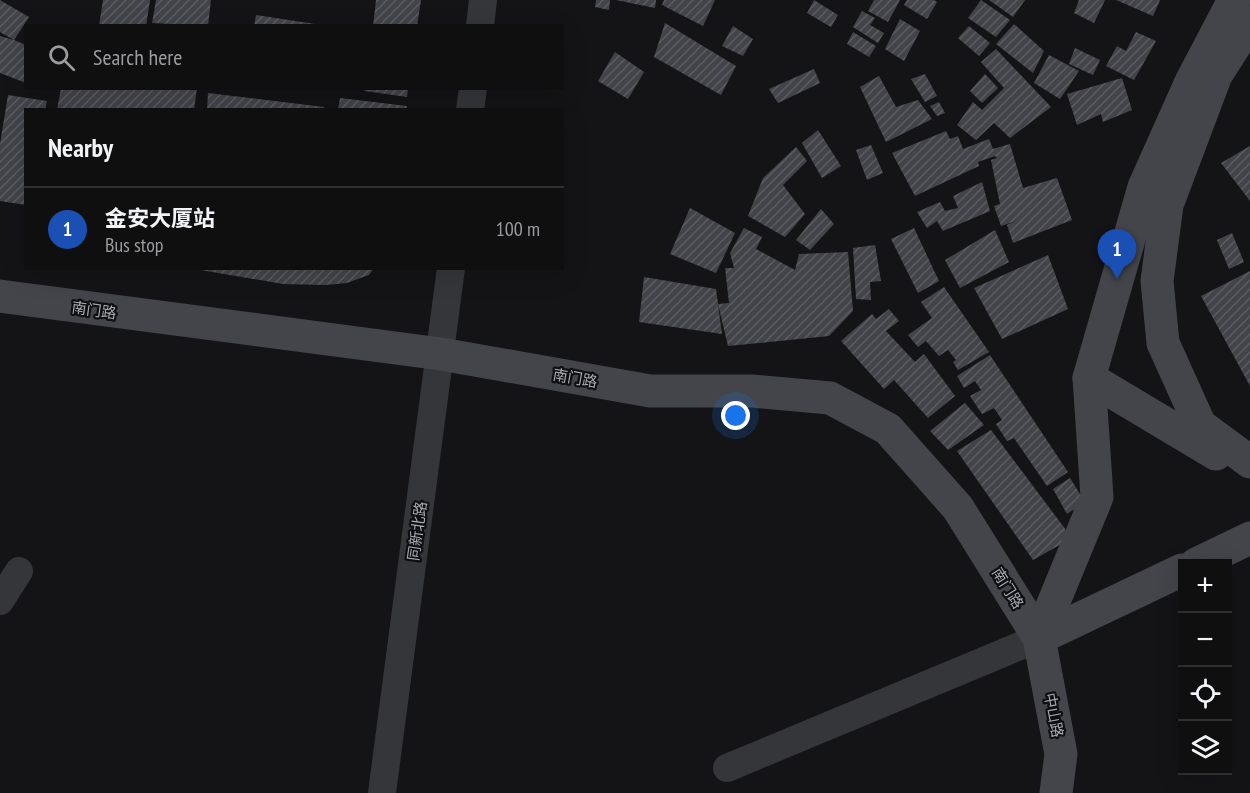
<!DOCTYPE html>
<html lang="en">
<head>
<meta charset="utf-8">
<style>
  :root { --surface:#0f0f10; --page:#1d1d1e; --text:#f1f3f6; --muted:#9b9c9f; --line:#2f2f30; --accent:#2563eb }
  body { margin:0; font-family:"PT Sans Narrow","Noto Sans SC",sans-serif; background:var(--page); color:var(--text) }
  .controls { position:absolute; right:18px; bottom:18px; display:grid; overflow:hidden; border-radius:0px; box-shadow:0 6px 24px #0002 }
  .controls button { width:54px; height:54px; display:grid; place-items:center; padding:0; border:0; border-bottom:2px solid var(--line); background:var(--surface); color:var(--text); font:30px sans-serif }
  .you { position:absolute; left:736px; top:416px; width:21px; height:21px; margin:-15px; border:4px solid #fff; border-radius:50%; background:#1a73e8; box-shadow:0 0 0 9px #1a73e833 }
  .badge { display:grid; place-items:center; width:39px; height:39px; border-radius:50%; background:var(--accent); color:#fff; font-size:20px; font-weight:700 }
  .pin { position:absolute; translate:-50% -50px; filter:drop-shadow(0 2px 3px #0008) }
  .pin::after { content:''; position:absolute; top:32px; width:21px; height:18px; background:inherit; clip-path:polygon(0 0,100% 0,50% 100%) }
  .list { margin:0; padding:0; list-style:none }
  h2 { display:flex; justify-content:space-between; align-items:center; height:78px; margin:0; padding:0 24px; font-size:26px }
  h2 small { font-size:20px; font-weight:400; color:var(--muted) }
  .list li { display:grid; grid-template-columns:39px 1fr auto; gap:18px; align-items:center; box-sizing:border-box; height:84px; padding:0 24px; border-top:2px solid var(--line) }
  .list b { display:block; font-size:22px; white-space:nowrap }
  .list p { margin:0; font-size:20px; white-space:nowrap; color:var(--muted) }
  .list em { font-size:20px; font-style:normal; color:var(--muted) }
  .icon { flex:none; width:33px; height:33px; fill:none; stroke:currentColor; stroke-width:2; stroke-linecap:round; stroke-linejoin:round }
  .map { position:relative; flex:none; width:1250px; height:793px; overflow:hidden }
  .search { position:absolute; background:var(--surface); box-shadow:0 6px 24px #0002; left:24px; top:24px; width:540px; height:66px; display:flex; align-items:center; gap:15px; box-sizing:border-box; padding:0 21px; border-radius:0px; color:var(--muted); font-size:22px }
  .panel { position:absolute; background:var(--surface); box-shadow:0 6px 24px #0002; left:24px; top:108px; width:540px; height:162px; border-radius:0px }
  .map>svg:first-child { display:block }
  .building { fill:url(#building-hatch) }
  .lines { fill:none; stroke-linecap:round; stroke-linejoin:round }
  .street { stroke:#35363a; stroke-width:28 }
  .secondary { stroke:#43454a; stroke-width:33 }
  .labels { text-anchor:middle; dominant-baseline:central; stroke-width:4.5; stroke-linejoin:round; paint-order:stroke }
  .street-label { font-size:15px; fill:#a7abb5; stroke:#0f0f11 }
</style>
</head>
<body>
<div class="map">
<svg width="1250" height="793" viewBox="0 0 1250 793">
  <defs>
    <pattern id="building-hatch" width="6" height="6" patternUnits="userSpaceOnUse" patternTransform="scale(1.5)"><rect width="6" height="6" fill="#434449"/><path d="M-1 1l2-2M0 6l6-6M5 7l2-2" fill="none" stroke="#5b5c61"/></pattern>
  </defs>
  <rect width="100%" height="100%" fill="#141416"/>
  <g class="building">
    <path d="M0,0L29,17L14,40L26,45V83L0,73V36L14,40L0,32Z"/>
    <path d="M103,0H150L146,26H99Z"/>
    <path d="M156,0H211L208,26L152,23Z"/>
    <path d="M376,0H421L417,26H373Z"/>
    <path d="M596,0H610L609,10L595,7Z"/>
    <path d="M616,0H656L655,8Z"/>
    <path d="M664,0H715L703,26L662,5Z"/>
    <path d="M814,0L838,15L831,27L807,13Z"/>
    <path d="M874,0H900L888,22L868,11Z"/>
    <path d="M907,0H934L937,2L927,19L904,5Z"/>
    <path d="M981,0L1010,20L996,37L968,18Z"/>
    <path d="M989,0H1025L1013,17Z"/>
    <path d="M1079,0H1105L1094,23L1074,13Z"/>
    <path d="M1116,0H1160L1153,16Z"/>
    <path d="M862,11L875,18L870,25L884,33L878,43L853,27Z"/>
    <path d="M256,15L315,24V26H254Z"/>
    <path d="M900,19L920,31L904,61L885,49Z"/>
    <path d="M665,23L736,66L721,95L654,57Z"/>
    <path d="M1014,24L1044,51L1033,73L996,44Z"/>
    <path d="M733,26L753,39L743,56L722,46Z"/>
    <path d="M969,26L990,43L979,56L958,38Z"/>
    <path d="M853,32L876,46L869,57L847,44Z"/>
    <path d="M1136,32L1156,41L1134,80L1106,66L1117,46L1126,51Z"/>
    <path d="M1075,48L1100,60L1093,75L1069,64Z"/>
    <path d="M996,49L1051,107L1010,138L994,123L976,140L957,125L973,102L982,110L1004,88L981,62Z"/>
    <path d="M615,52L644,72L628,99L598,81Z"/>
    <path d="M1049,55L1079,71L1060,99L1034,83Z"/>
    <path d="M814,69L820,83L778,103L769,89Z"/>
    <path d="M925,74L937,96L925,102L911,79Z"/>
    <path d="M985,74L998,88L982,103L970,91Z"/>
    <path d="M879,76L896,107L918,100L932,119L886,142L860,87Z"/>
    <path d="M1122,78L1132,110L1103,122L1101,114L1077,125L1067,94Z"/>
    <path d="M61,88H197L194,110H57Z"/>
    <path d="M365,88H408L407,97L365,91Z"/>
    <path d="M208,93L324,107V110H207Z"/>
    <path d="M8,95L47,101L45,110H26V205L0,201V144Z"/>
    <path d="M340,98L407,106L406,110H338Z"/>
    <path d="M939,102L945,113L937,116L930,106Z"/>
    <path d="M818,130L841,166L822,178L802,143Z"/>
    <path d="M946,131L950,139L958,136L963,149L989,139L993,149L1010,144L1023,188L1057,178L1072,220L1013,243L1007,225L1016,221L1001,226L994,206L1000,204L991,160L997,158L995,156L978,162L979,166L915,196L892,153Z"/>
    <path d="M871,145L883,173L867,180L856,150Z"/>
    <path d="M1250,146V201L1221,163Z"/>
    <path d="M796,147L807,161L783,185L805,214L785,237L748,216L763,178Z"/>
    <path d="M982,182L990,211L943,231L937,221L927,228L917,212L940,202L945,211L958,208L953,196Z"/>
    <path d="M690,208L735,233L716,273L670,254Z"/>
    <path d="M821,209L834,224L810,250L796,240Z"/>
    <path d="M744,228L762,237L756,249L795,270L799,254L848,252L853,311L829,336L728,346L718,304L722,334L639,322L644,277L716,289L718,304L729,303L725,268H734L730,253Z"/>
    <path d="M914,228L939,281L918,293L891,239Z"/>
    <path d="M995,230L1009,262L960,288L945,260Z"/>
    <path d="M1232,233L1244,262L1229,269L1217,240Z"/>
    <path d="M875,245L881,281L870,282L871,300L856,299L853,248Z"/>
    <path d="M1048,255L1068,309L1002,339L974,288Z"/>
    <path d="M189,268H374L369,275L347,283L325,285L283,284Z"/>
    <path d="M1250,271V386L1201,296Z"/>
    <path d="M944,287L989,352L958,370L953,362L956,360L948,350L939,356L926,341L918,347L908,335L932,318L921,302Z"/>
    <path d="M889,309L899,321L886,331L915,362L924,354L955,396L928,418L894,380L884,389L841,341L872,314L876,319Z"/>
    <path d="M990,355L1068,472L1047,486L1014,438L1007,441L996,424L1002,420L994,408L982,414L970,396L981,390L975,381L964,388L957,376Z"/>
    <path d="M965,403L984,425L948,450L930,431Z"/>
    <path d="M991,430L1072,538L1033,560L957,451Z"/>
    <path d="M1070,478L1085,502L1067,514L1053,489Z"/>
  </g>
  <g class="lines">
    <g class="street">
      <path d="M480,26L483,0"/>
      <path d="M470,110L473,88"/>
      <path d="M0,601L19,571"/>
      <path d="M727,768L1039,638"/>
      <path d="M382,793L451,268"/>
    </g>
    <g class="secondary">
      <path d="M1250,22L1216,75L1167,205L1157,281L1163,343L1200,425L1250,462"/>
      <path d="M0,296L441,354L650,391H752L830,398L888,429L958,508L1039,638L1061,754L1056,793"/>
      <path d="M1089,378L1216,454"/>
      <path d="M1196,564L1250,538"/>
      <path d="M1039,638L1097,497L1089,378L1144,187L1191,82L1234,0"/>
      <path d="M1039,638L1182,570"/>
    </g>
  </g>
  <g class="labels">
    <g class="street-label">
      <text transform="translate(94 310) rotate(8)">南门路</text>
      <text transform="translate(575 378) rotate(10)">南门路</text>
      <text transform="translate(417 531) rotate(-82)">同新北路</text>
      <text transform="translate(1008 588) rotate(58)">南门路</text>
      <text transform="translate(1054 715) rotate(79)">中山路</text>
    </g>
  </g>
</svg>
<div class="controls">
<button>+</button>
<button>−</button>
<button><svg class="icon" aria-label="locate" viewBox="0 0 24 24"><circle cx="12" cy="12" r="6"/><path d="M12 2v4M12 18v4M2 12h4M18 12h4"/></svg></button>
<button><svg class="icon" aria-label="layers" viewBox="0 0 24 24"><path d="M12 4l9 5-9 5-9-5zM3 14l9 5 9-5"/></svg></button>
</div>
<div class="you"></div>
<div class="pin badge" style="left:1117px;top:279px;background:#1a4fb4">1</div>
<div class="search"><svg class="icon" aria-label="search" viewBox="0 0 24 24"><circle cx="10" cy="10" r="6"/><path d="M15 15l6 6"/></svg>Search here</div>
<section class="panel">
<h2>Nearby<small></small></h2>
<ul class="list">
<li><span class="badge" style="background:#1a4fb4">1</span><div><b>金安大厦站</b><p>Bus stop</p></div><em>100 m</em></li>
</ul>
</section>
</div>
</body>
</html>
